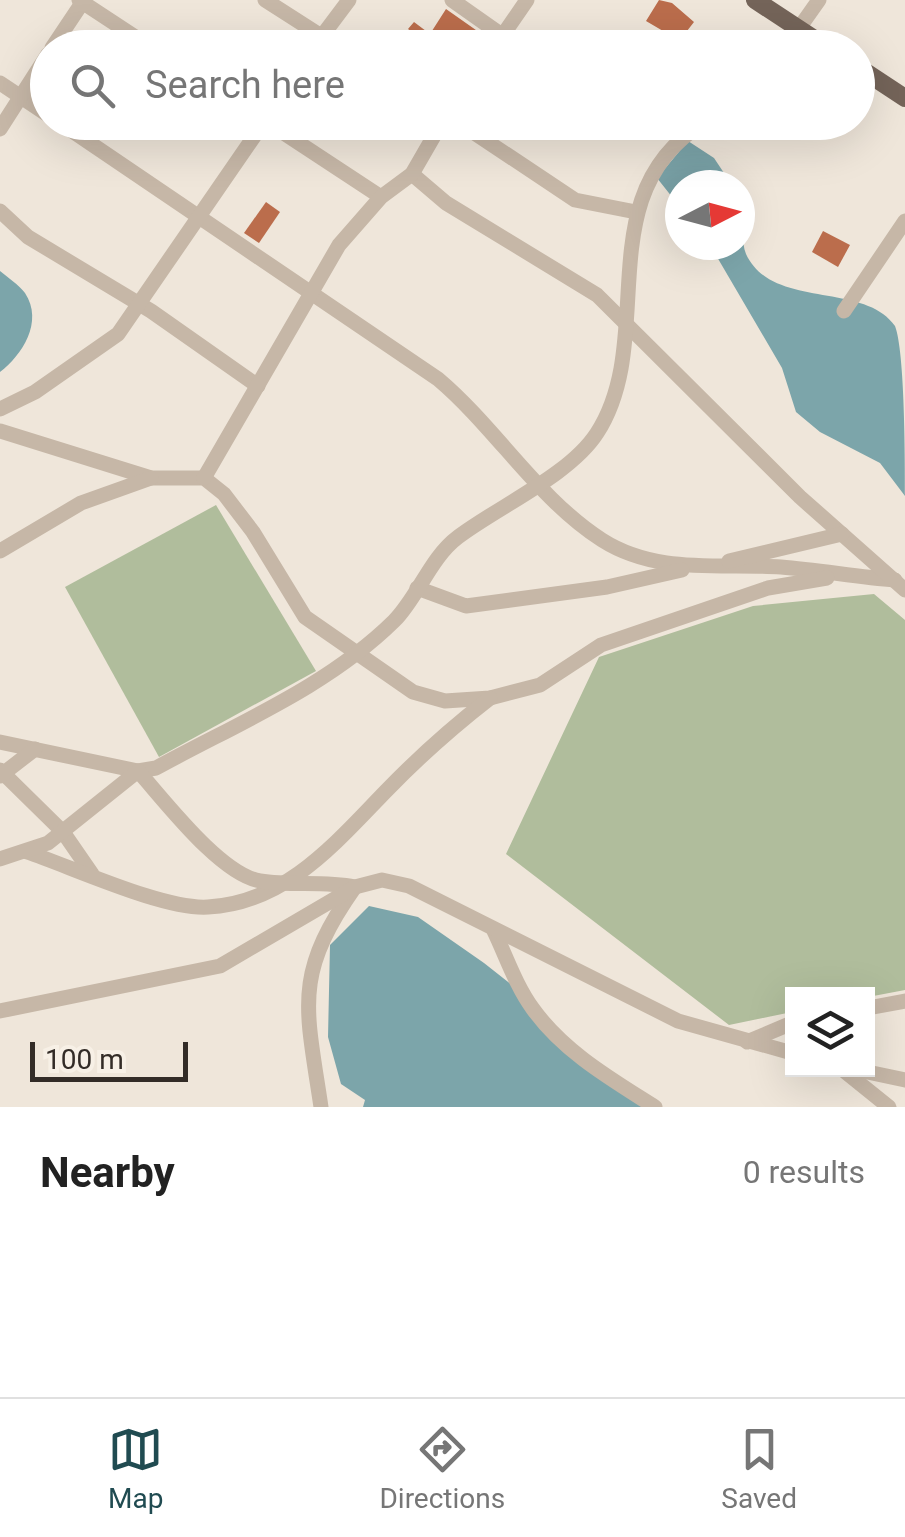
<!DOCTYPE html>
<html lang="en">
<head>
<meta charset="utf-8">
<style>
  :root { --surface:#fff; --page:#f6f6f6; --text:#222; --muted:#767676; --line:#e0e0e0; --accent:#204b51 }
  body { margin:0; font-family:Roboto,sans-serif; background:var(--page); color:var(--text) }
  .controls { position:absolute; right:30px; bottom:30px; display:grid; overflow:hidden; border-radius:0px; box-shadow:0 10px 40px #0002 }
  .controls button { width:90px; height:90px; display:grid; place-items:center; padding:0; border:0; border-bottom:2px solid var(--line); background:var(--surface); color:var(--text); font:50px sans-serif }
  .compass { position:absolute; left:665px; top:170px; width:90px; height:90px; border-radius:50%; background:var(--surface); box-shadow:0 10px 40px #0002; rotate:84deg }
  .scale { position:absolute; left:30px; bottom:25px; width:158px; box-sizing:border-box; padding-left:10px; border:5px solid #332c27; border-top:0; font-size:28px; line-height:35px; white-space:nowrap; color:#332c27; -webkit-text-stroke:8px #f7f0e6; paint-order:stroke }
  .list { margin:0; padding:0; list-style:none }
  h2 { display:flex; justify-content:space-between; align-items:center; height:130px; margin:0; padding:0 40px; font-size:42px }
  h2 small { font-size:32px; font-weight:400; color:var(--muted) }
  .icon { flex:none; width:55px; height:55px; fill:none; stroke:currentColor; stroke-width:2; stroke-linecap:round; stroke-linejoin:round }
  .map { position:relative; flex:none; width:905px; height:1107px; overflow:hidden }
  .search { position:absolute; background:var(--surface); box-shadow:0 10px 40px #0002; left:30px; right:30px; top:30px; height:110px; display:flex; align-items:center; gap:25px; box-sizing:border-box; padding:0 35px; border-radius:55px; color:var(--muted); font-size:38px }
  .sheet { height:290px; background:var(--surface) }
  nav { display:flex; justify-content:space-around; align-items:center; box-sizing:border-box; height:140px; border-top:2px solid var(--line); background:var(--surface); font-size:28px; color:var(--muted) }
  nav a { display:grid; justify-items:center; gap:5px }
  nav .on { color:var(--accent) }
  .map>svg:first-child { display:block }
  .green { fill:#b0bd9c }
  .water { fill:#7ca5aa }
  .building { fill:#bb6d4c }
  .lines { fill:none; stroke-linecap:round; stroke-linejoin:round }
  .minor { stroke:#c6b7a7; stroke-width:15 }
  .major { stroke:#746459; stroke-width:18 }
</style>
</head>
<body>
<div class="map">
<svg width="905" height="1107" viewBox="0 0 905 1107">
  <rect width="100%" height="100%" fill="#efe6da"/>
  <g class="green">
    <path d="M216,505L316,671L159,757L65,587Z"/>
    <path d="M874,594L905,620V990L868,997L792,994V1012L729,1025L506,854L599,657L753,606Z"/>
  </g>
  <g class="water">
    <path d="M688,141L714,158L732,185H680V207L657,178Z"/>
    <path d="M740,208C744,222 741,242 746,254C772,310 864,281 895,326C905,352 905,461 905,496L880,463L820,432L796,412L782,368L710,245H740Z"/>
    <path d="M0,271C7,277 19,285 25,293C44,322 22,355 0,372Z"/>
    <path d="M369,906L418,917L484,963L512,985L540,1023L646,1107H363L365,1100L341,1084L328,1037L330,945Z"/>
  </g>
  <g class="building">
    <path d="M659,0L672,3L694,22L687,31L713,48H692L646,21Z"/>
    <path d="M446,9L483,35L475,48H419L423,40L408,29L414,22L430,34Z"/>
    <path d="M266,202L280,212L259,243L244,233Z"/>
    <path d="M823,231L850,245L838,267L812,252Z"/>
  </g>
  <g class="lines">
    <g class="minor">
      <path d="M79,0L152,48"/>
      <path d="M265,0L340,48"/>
      <path d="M452,0L503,36"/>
      <path d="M52,48L84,0"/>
      <path d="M313,48L349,0"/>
      <path d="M494,48L527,0"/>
      <path d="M785,48L819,0"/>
      <path d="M0,83L48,115"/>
      <path d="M59,122L438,379C496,428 538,499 602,540C657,575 720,563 781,567C819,570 857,577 895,580"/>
      <path d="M267,122L381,197"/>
      <path d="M458,122L575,200L636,212"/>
      <path d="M0,129L48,54"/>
      <path d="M412,174L446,203L597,295L800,497L905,590"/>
      <path d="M0,211L28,237L151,311L258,386"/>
      <path d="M844,311L905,221"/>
      <path d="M0,409L35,392L118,334L264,122"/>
      <path d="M0,431L151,478H204L224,494L253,532L305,617L413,692L445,701L490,698L540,685L601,645L768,588L827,578"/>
      <path d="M204,478L339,245L381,197L412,174L442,122"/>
      <path d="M0,551L81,503L151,478"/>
      <path d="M729,561L842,534"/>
      <path d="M417,588L466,606L607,587L682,570"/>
      <path d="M0,742L138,771L156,768C238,723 327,687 394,621C418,597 430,558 458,537C499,506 570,475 597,433C659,337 586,193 705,122"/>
      <path d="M0,770L63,832L92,874"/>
      <path d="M0,776L35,749"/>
      <path d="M27,852C72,867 164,910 208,907C287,903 337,841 388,789C420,756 454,726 490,698"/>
      <path d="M0,859L48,843L138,771C165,801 220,874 260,881C291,886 323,881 355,887C293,975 306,1006 321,1107"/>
      <path d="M494,931C506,956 516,986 533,1009C564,1052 611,1079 655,1107"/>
      <path d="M868,1008L905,1001"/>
      <path d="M0,1011L220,966L355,887L382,880L409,886L678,1021L792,1053"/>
      <path d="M747,1042L792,1023"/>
      <path d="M843,1070L889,1107"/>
      <path d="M858,1070L905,1080"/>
    </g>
    <g class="major">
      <path d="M755,0L828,48"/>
      <path d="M858,67L905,98"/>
    </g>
  </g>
</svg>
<div class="controls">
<button><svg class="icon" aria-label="layers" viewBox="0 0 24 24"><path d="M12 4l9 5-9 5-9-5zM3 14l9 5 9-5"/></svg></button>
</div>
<svg class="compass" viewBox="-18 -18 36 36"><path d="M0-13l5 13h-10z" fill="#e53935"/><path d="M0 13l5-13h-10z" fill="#767676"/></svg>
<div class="scale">100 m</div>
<div class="search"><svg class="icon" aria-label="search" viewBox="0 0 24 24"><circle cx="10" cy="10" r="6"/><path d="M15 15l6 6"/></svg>Search here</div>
</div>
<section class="sheet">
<h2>Nearby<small>0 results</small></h2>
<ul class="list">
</ul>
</section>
<nav>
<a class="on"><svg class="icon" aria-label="map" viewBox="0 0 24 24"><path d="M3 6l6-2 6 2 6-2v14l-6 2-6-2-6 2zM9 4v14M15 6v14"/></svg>Map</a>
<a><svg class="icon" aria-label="directions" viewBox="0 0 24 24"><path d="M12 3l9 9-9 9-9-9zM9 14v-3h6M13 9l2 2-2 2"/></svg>Directions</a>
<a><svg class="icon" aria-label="saved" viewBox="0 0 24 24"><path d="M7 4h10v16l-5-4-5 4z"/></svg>Saved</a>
</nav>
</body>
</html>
